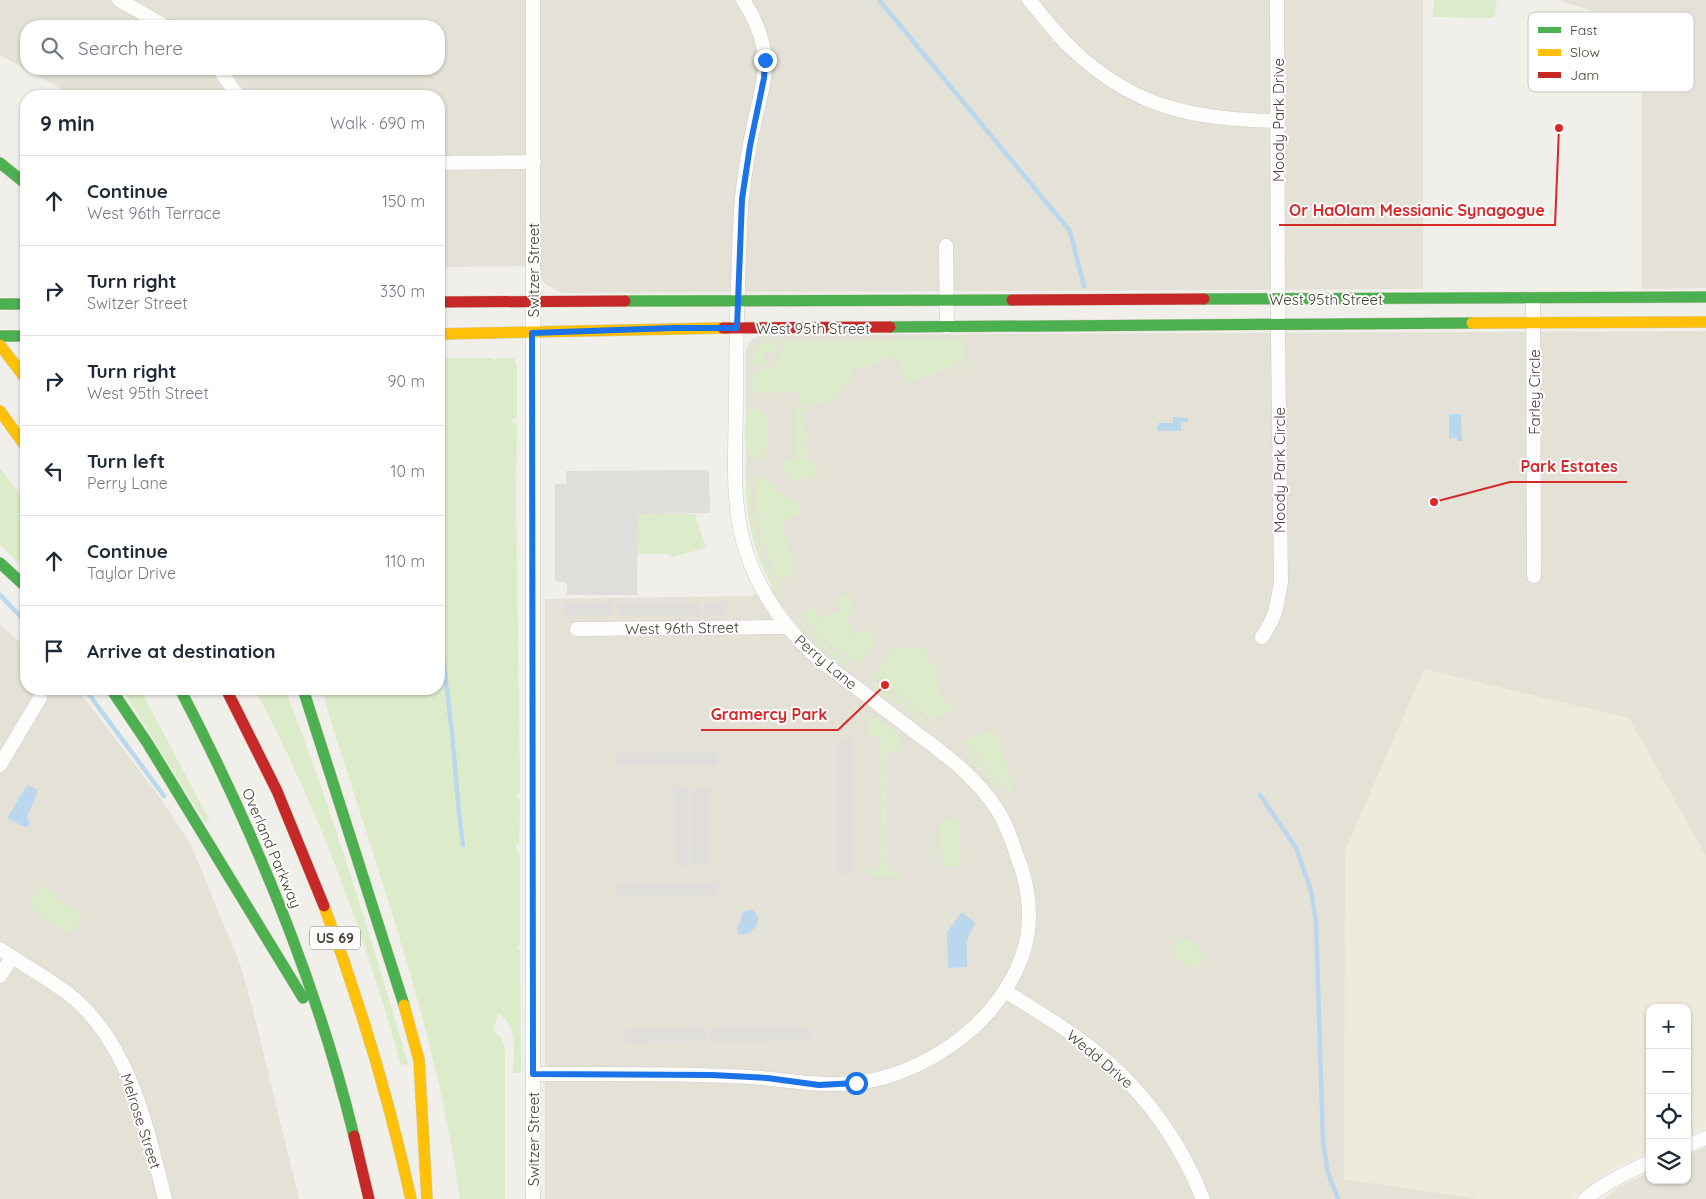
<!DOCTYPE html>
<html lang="en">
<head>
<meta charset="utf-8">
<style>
  :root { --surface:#fff; --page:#f6f6f7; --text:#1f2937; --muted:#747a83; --line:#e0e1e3 }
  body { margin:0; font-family:Quicksand,sans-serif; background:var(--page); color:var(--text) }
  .controls { position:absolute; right:15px; bottom:15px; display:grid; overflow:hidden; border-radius:10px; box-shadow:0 1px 4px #0004 }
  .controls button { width:45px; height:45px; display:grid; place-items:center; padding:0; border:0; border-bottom:1px solid var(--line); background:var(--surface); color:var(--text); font:25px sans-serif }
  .stop { position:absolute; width:15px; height:15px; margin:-11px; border:4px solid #1a73e8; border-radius:50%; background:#fff }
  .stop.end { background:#1a73e8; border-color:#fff; box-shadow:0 1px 5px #0008 }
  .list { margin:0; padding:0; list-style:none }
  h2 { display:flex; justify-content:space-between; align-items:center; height:65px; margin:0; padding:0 20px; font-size:21px }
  h2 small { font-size:16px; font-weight:400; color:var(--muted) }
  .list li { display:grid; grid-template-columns:32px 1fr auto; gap:15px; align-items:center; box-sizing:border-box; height:90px; padding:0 20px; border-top:1px solid var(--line) }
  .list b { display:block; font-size:19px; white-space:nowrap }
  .list p { margin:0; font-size:16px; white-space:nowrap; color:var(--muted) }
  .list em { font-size:16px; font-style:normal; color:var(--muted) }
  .icon { flex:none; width:28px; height:28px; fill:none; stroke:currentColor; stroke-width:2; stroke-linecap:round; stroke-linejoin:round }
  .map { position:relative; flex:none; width:1706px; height:1199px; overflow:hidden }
  .search { position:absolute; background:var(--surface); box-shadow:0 1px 4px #0004; left:20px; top:20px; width:425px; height:55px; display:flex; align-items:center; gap:12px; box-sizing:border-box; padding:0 18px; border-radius:20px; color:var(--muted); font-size:19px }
  .panel { position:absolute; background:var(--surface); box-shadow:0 1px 4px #0004; left:20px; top:90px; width:425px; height:605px; border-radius:20px }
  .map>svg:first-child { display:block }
  .residential { fill:#e4e1d7; fill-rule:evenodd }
  .education { fill:#eeeadc }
  .green { fill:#dcebca }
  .parking { fill:#dfdeda }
  .water { fill:#bad7ee }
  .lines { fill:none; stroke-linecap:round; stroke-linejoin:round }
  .stream { stroke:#bad7ee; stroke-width:4.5 }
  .street-casing { stroke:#ceccc7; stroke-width:15 }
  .fast-casing { stroke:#d2ccb7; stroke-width:12 }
  .slow-casing { stroke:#d2ccb7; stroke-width:12 }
  .jam-casing { stroke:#d2ccb7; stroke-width:12 }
  .street { stroke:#fdfdfc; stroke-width:14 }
  .fast { stroke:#4caf50; stroke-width:11 }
  .slow { stroke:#ffc107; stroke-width:11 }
  .jam { stroke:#c62828; stroke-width:11 }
  .route { stroke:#1a73e8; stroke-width:6 }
  .labels { text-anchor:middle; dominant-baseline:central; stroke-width:4; stroke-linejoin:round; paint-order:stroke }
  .shield { fill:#fff; stroke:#7e7a72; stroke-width:1 }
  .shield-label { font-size:14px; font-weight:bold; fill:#464136 }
  .street-label { font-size:15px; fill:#464136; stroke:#fff }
  .key { fill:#fff; stroke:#c8c6c3; stroke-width:1 }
  .key-label { font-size:14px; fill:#464136 }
  .leader { fill:none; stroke:#d62828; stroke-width:2 }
  .callout-dot { fill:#d62828; stroke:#fff; stroke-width:2 }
  .callout-label { font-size:16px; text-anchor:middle; font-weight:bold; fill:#d62828; stroke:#fff; stroke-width:4; stroke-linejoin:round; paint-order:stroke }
</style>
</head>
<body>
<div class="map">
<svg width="1706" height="1199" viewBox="0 0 1706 1199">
  <rect width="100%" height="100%" fill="#f0efea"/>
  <g class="residential">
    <path d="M0,0H1423V289L562,293L545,284L540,277L538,266L439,267V96H74L0,55ZM26,26H439V69H26Z"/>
    <path d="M1557,0H1706V288L1642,289V26Z"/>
    <path d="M1706,331V857L1629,718L1344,1179L1480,1199H545V599L751,596L772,587L755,543L746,494V352L748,344L753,339L760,335Z"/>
    <path d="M0,625L26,647V689H75L81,694L159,796L191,845L240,964L252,1006L299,1199H0Z"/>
    <path d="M1706,1147V1199H1603L1618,1188L1650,1172V1180H1687V1156Z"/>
  </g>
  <path class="education" d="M1424,669L1629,718L1706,857V1127L1687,1135V1008H1650V1152L1616,1167L1585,1188L1572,1199H1480L1344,1179L1345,851Z"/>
  <g class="green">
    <path d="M1434,0H1497L1494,18L1433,17Z"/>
    <path d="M964,340V361L967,373H965C964,368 964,363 958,361L954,364L952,368L907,382L896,357L886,359L875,365L854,369L851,373V378L834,401L827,403H814L798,405L797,391H782L781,393H754L753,372L764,370L773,367L775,368L778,366L776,363C782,356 780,349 783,341Z"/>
    <path d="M761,342H777V347L774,354L770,351L765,353L764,358L768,362L767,364L763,366H753L754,347Z"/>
    <path d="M439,358H493L495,361L498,358H514L517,366V416L516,419H512L513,423H516L517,427L516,499L520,787V792L517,793V798L519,799L520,802L519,844H516V850H518L520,856V945H518V949H520L521,1073H513C513,1051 519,1026 498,1013L493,1031L501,1037L505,1049V1199H460C437,1033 379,875 329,715L322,689H439Z"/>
    <path d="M812,406L810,409L803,413L804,419L801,420L808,441L804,442L809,462L814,461L819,476C800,481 784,487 782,461L796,459V408Z"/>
    <path d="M757,408C772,411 766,441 766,453C761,458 757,460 750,458C743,450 744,422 748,412Z"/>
    <path d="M0,468L26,502V570L0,545Z"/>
    <path d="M754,476L759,477L765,480L798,505L801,515L781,522L793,562L795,561L796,565L792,567L790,577L779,581C760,544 754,518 754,476Z"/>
    <path d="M750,478C751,500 753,522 759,543C764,563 775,582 784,600L779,598C761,570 750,538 747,504C746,495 744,485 750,478Z"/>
    <path d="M638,514H695L706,548L672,557L669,554H638Z"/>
    <path d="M846,595L851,597L856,610L855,613L845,618L854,635L865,629C886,641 870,651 859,664C837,650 815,635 801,612L813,607L819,618L839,611L838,597Z"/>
    <path d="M798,617C815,636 834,652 854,667C840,669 807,633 798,621Z"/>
    <path d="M896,648H924L925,649L930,665L934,664L939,679L937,680L946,704H950L952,710L932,720L873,675L894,649Z"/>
    <path d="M872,680L931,723L928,725L924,723L875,687Z"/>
    <path d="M122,689H140L210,821L205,822Z"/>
    <path d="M255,689H285C333,812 371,938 408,1064L401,1065C365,935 318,808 255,689Z"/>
    <path d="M874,717L877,718C884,723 912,741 898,750C896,752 889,751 887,751L886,871H899L900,873L899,876H869L867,875L870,870H880L881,736H866L867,722Z"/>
    <path d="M992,732L997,735L1013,786L1010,793L965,742L970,738Z"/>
    <path d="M963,747L987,770L1004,794L998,791L981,771L964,753Z"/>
    <path d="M959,820L961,865L941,866L940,821Z"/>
    <path d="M42,885L83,917L69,935L27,904Z"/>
    <path d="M1187,939C1197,941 1203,953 1202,963L1198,967C1182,968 1165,956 1178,941Z"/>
  </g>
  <g class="parking">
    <path d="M706,470L709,473L710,513L638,514L637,595H567V584L565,582L555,581V484H566V471Z"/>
    <path d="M612,602V616H564V603Z"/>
    <path d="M705,602H726V615L705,616Z"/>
    <rect x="618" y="603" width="82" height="13"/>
    <path d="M838,738H852L853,874H838Z"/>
    <path d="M717,752V765L615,766V753Z"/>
    <path d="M674,786H688L689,866H675Z"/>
    <rect x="692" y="788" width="18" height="77"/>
    <path d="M718,882V896L617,897V883Z"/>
    <path d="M810,1027L811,1041L711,1042V1028Z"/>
    <path d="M706,1028V1042L626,1043L625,1029Z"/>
  </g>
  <g class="water">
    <path d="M1449,414H1461L1462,441H1457V438H1449Z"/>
    <path d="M1173,417L1188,418V422H1181V431H1157L1158,423H1173Z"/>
    <path d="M27,785L38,790L27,818L30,823L27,828L7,818Z"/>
    <path d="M748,910H753C754,912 757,914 758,917C759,927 747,937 738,934C736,928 737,925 741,921C741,915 742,912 748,910Z"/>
    <path d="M962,912L975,923L967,940V967L948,968L947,932Z"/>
  </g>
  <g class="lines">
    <g class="stream">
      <path d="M879,0L1070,231L1084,286"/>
      <path d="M0,595L26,622"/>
      <path d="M439,623L452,733L459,813L463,845"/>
      <path d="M85,689L164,796"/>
      <path d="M1260,795L1296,848L1311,890L1316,922L1323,1141L1328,1173L1338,1199"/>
    </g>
    <g class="street-casing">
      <g id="street">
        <path d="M119,0L165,26"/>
        <path d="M1029,0C1043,16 1056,34 1072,49C1135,109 1194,119 1278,121"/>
        <path d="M219,69L238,96"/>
        <path d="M439,163L534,162"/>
        <path d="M946,246L947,327"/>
        <path d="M1533,298L1534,576"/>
        <path d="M577,629L786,627"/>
        <path d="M1262,637C1276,617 1277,605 1281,582L1278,337L1277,0"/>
        <path d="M0,765L40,698"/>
        <path d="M0,949C26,967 51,979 76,1000C132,1051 147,1129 165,1199"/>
        <path d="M0,976L12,957"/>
        <path d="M1005,991C1040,1013 1078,1035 1109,1063C1151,1101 1182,1146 1203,1199"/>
        <path d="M533,1074C598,1074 664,1073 729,1076C743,1077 757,1077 771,1079C802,1082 832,1087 863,1082C914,1074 969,1041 999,999C1029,958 1037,917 1021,867C1014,849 1009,828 998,811C975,775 941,751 907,726C879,704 850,683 822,662C787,631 760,595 746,551C730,502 736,447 736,397C736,349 737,301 739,253C740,235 740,216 742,197C745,169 750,142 756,115C760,97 766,78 765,59C763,37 755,18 743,0"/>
        <path d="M1687,1146L1706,1138"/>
        <path d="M533,1199V0"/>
        <path d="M1585,1199C1604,1183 1627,1172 1650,1162"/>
      </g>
    </g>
    <g class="fast-casing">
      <g id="fast">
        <path d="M0,163L26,184"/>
        <path d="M1204,299L1706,297"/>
        <path d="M625,301L1012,300"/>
        <path d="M0,304H26"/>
        <path d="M890,327L1472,323"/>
        <path d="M0,336H26"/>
        <path d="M0,563L26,587"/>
        <path d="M111,689L148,744L303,998"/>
        <path d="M180,689C254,831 316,980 354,1136"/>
        <path d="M303,689L404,1005"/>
      </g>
    </g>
    <g class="slow-casing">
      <g id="slow">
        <path d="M1472,323L1706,322"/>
        <path d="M439,334L723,328"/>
        <path d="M0,345L26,379"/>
        <path d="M0,411L26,447"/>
        <path d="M324,906C360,1002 389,1099 411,1199"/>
        <path d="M404,1005L419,1060L427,1199"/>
      </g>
    </g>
    <g class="jam-casing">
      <g id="jam">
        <path d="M1012,300L1204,299"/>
        <path d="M439,302L625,301"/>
        <path d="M723,328L890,327"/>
        <path d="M226,689L277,791L324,906"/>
        <path d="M354,1136L369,1199"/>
      </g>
    </g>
    <use href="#street" class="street"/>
    <use href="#fast" class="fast"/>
    <use href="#slow" class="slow"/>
    <use href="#jam" class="jam"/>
  </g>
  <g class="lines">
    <path class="route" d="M765,60L764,78L750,146L742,199L737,328H674L532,333L533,1074L712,1075L767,1078L819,1085L856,1083"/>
  </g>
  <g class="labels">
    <rect class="shield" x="310" y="926.5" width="50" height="23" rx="4"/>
    <g class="shield-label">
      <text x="335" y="938">US 69</text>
    </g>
    <g class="street-label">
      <text transform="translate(1278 120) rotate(-90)">Moody Park Drive</text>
      <text transform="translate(533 270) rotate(-90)">Switzer Street</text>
      <text x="1326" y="299">West 95th Street</text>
      <text x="813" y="328">West 95th Street</text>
      <text transform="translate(1534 392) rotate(-90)">Farley Circle</text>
      <text transform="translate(1279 470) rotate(-90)">Moody Park Circle</text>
      <text transform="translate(682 628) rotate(-1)">West 96th Street</text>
      <text transform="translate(826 662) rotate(40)">Perry Lane</text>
      <text transform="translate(272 848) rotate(67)">Overland Parkway</text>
      <text transform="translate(1100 1059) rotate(40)">Wedd Drive</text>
      <text transform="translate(141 1121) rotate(72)">Melrose Street</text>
      <text transform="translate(533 1139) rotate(-90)">Switzer Street</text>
    </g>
  </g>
  <rect x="1528" y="12" width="166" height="80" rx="8" class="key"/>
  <rect x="1538" y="27" width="23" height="6" fill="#4caf50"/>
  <rect x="1538" y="49" width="23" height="7" fill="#ffc107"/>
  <rect x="1538" y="72" width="23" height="6" fill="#c62828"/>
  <g class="key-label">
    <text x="1570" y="35">Fast</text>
    <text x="1570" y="57">Slow</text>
    <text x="1570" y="80">Jam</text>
  </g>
  <path class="leader" d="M1559 128L1555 225H1279M1434 502L1510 482H1627M885 685L838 730H701"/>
  <g class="callout-dot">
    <circle cx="1559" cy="128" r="5"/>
    <circle cx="1434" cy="502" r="5"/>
    <circle cx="885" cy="685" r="5"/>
  </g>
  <g class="callout-label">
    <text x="1417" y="216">Or HaOlam Messianic Synagogue</text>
    <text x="1569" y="472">Park Estates</text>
    <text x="769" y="720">Gramercy Park</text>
  </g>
</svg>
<div class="controls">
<button>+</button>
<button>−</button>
<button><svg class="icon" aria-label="locate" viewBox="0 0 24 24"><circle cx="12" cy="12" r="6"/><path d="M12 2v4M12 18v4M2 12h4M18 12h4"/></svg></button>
<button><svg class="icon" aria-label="layers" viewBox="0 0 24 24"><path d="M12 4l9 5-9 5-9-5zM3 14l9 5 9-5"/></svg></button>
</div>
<div class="stop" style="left:856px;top:1083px"></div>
<div class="stop end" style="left:765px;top:60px"></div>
<div class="search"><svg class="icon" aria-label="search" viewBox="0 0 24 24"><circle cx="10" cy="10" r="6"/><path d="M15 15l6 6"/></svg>Search here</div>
<section class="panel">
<h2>9 min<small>Walk · 690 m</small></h2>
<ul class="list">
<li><svg class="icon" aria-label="ahead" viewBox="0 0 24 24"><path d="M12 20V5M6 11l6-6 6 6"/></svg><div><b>Continue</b><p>West 96th Terrace</p></div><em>150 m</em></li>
<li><svg class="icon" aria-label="right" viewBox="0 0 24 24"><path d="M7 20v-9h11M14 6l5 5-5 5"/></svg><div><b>Turn right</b><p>Switzer Street</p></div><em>330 m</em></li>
<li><svg class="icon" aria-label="right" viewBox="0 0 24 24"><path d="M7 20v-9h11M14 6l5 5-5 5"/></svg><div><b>Turn right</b><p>West 95th Street</p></div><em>90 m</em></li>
<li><svg class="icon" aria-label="left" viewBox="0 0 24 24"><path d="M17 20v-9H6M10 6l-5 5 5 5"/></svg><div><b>Turn left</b><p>Perry Lane</p></div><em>10 m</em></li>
<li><svg class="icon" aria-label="ahead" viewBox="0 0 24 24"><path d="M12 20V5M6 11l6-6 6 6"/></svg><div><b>Continue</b><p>Taylor Drive</p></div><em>110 m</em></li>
<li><svg class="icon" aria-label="arrive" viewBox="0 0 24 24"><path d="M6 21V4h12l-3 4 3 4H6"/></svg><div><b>Arrive at destination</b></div></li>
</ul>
</section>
</div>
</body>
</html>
